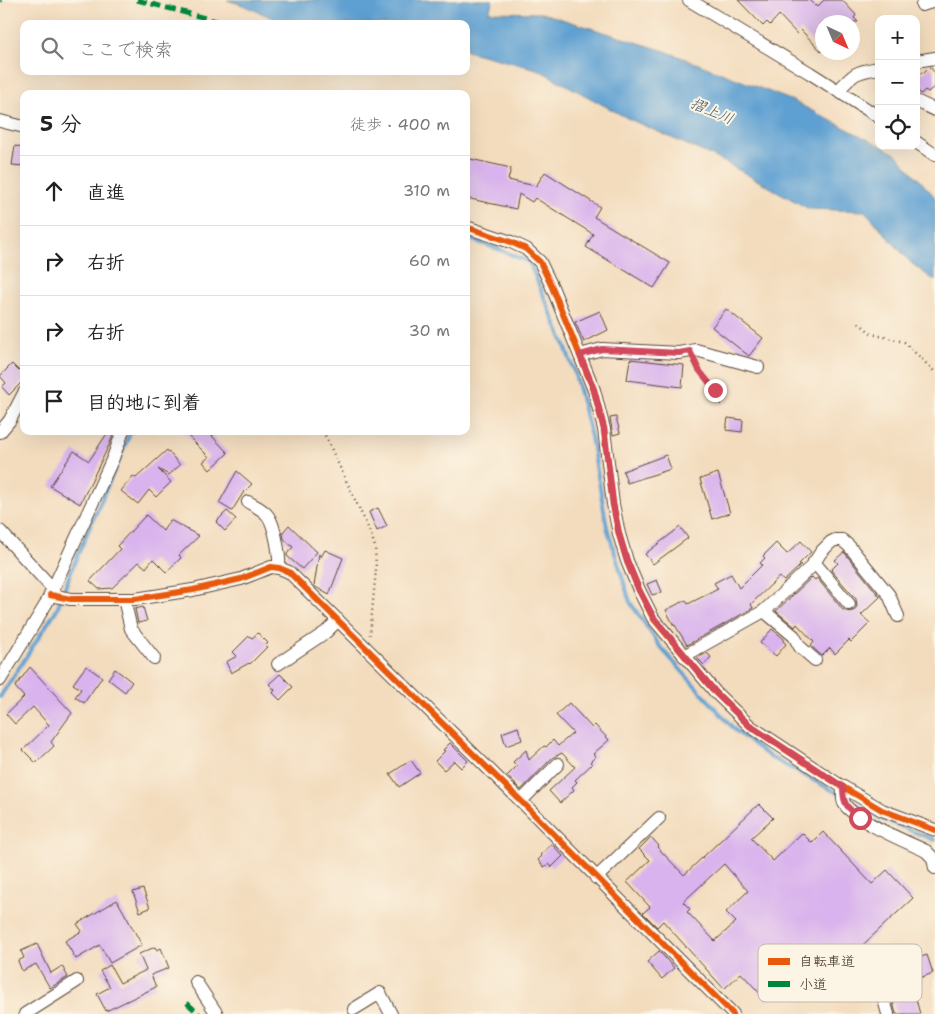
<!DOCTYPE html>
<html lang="ja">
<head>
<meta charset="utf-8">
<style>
  :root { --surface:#fff; --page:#f2f2f2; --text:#222; --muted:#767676; --line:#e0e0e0 }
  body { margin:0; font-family:"Shantell Sans","Klee One",sans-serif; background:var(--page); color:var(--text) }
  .controls { position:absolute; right:15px; top:15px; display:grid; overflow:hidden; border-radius:10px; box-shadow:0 5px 20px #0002 }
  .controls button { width:45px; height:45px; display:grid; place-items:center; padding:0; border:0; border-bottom:1px solid var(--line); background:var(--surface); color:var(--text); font:25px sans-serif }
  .compass { position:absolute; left:815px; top:15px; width:45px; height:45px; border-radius:50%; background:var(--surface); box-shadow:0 5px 20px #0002; rotate:136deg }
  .stop { position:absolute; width:15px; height:15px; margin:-11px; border:4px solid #d1495b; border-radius:50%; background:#fff }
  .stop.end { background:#d1495b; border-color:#fff; box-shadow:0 1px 5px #0008 }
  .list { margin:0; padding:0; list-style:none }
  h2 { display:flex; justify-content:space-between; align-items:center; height:65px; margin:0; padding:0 20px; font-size:21px }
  h2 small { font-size:16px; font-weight:400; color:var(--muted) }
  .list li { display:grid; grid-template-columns:32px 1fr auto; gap:15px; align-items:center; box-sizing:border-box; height:70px; padding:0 20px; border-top:1px solid var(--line) }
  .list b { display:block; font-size:19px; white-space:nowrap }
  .list em { font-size:16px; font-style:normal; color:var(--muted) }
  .icon { flex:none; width:28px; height:28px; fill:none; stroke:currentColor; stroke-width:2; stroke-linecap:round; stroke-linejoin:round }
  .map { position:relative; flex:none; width:935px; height:1014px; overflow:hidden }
  .search { position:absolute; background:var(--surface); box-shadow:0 5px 20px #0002; left:20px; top:20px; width:450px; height:55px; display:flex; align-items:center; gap:12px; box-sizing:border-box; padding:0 18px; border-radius:10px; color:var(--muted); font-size:19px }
  .panel { position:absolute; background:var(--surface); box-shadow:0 5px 20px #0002; left:20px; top:90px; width:450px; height:345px; border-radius:10px }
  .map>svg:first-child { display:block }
  .water { fill:#5fa0d2; stroke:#4d6578 }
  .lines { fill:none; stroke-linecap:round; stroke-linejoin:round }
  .stream { stroke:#5fa0d2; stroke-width:4 }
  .building { fill:#d9b3ed; fill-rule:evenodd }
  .minor-casing { stroke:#574536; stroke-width:14 }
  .path { stroke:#574536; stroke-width:2.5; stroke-dasharray:1 4; stroke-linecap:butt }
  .minor { stroke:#fff; stroke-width:12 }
  .quiet { stroke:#00873e; stroke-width:5; stroke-dasharray:10 5; stroke-linecap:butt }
  .cycleway-casing { stroke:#fcf5e5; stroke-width:9 }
  .cycleway { stroke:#e8590c; stroke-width:6 }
  .route { stroke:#d1495b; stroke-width:6 }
  .labels { text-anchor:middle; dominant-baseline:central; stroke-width:4; stroke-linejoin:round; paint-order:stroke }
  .water-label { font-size:15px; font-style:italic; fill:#495966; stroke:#fcf5e5 }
  .key { fill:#fcf5e5; stroke:#c2b8a9; stroke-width:1 }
  .key-label { font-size:14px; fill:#3b2a1e }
</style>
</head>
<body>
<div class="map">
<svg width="935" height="1014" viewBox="0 0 935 1014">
  <rect width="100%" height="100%" fill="#fcf5e5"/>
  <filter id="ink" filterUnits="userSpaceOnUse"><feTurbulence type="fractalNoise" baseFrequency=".02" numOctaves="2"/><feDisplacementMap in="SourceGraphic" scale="10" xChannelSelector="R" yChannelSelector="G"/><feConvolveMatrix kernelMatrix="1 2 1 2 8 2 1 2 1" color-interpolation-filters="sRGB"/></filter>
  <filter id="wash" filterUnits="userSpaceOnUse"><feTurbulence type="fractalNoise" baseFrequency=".0096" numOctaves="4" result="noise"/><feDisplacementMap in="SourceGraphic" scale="20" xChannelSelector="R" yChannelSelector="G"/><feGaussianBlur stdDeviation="1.12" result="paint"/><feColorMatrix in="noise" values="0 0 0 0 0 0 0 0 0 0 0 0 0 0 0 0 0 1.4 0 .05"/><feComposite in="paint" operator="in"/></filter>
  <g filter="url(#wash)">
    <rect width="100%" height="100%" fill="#f3dcbd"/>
    <path class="water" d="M227,0H493L489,12L542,13L665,51L793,101L896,154L935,197V281L911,263L865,211L809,209L719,159L627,118L537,69L466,51V24H287L240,4Z"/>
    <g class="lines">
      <g class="stream">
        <path d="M466,238L501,250L529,262L564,343L575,374L591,437L607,527L630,602L661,648L736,731L770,757L841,795"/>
        <path d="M0,697L57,609L73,566L131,431"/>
        <path d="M847,799L881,819L935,840"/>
      </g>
    </g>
    <g id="blocks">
      <g class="building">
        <path d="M738,0H810L817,7L824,0H842L856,15L854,18L858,22H822V52L801,30L797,34L779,15L770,25L767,22L763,26Z"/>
        <path d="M930,67L935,73V86L928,92L925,90L921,94L916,89V77L922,72L924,73Z"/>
        <path d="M15,146L24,147V166L12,165Z"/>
        <path d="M466,158L511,168L508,180L536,186L545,172L600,207L594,217L670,263L654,288L586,247L593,234L535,198L532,202L519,194L516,209L466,198Z"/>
        <path d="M726,309L763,338L749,356L712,327Z"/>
        <path d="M600,311L608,330L584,342L575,322Z"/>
        <path d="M630,359L684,365L682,387L627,380Z"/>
        <path d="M12,364L19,371L24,366V380L9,395L2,387L6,383L0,376Z"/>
        <path d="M616,417L620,433L613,435L610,418Z"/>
        <path d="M728,418L743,420L742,432L726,430Z"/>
        <path d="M183,431H217L212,436L228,453L210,470L203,462L209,457Z"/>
        <path d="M108,432L113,435L110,443L80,504L50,486L74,451L89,461Z"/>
        <path d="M167,450L180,465L169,475L158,469L171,482L156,497L149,490L138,504L121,491L133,476L136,478Z"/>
        <path d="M666,455L671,469L627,483L623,471Z"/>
        <path d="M237,471L252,484L243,493L232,511L219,503Z"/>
        <path d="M718,473L730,513L712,519L700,479Z"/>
        <path d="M378,508L387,526L377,531L369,512Z"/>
        <path d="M227,511L236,519L225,531L216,522Z"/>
        <path d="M146,515L163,531L170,520L199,536L179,555L181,558L166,572L153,559L146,568L139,562L112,588L99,589L90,581L120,549L117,546Z"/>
        <path d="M289,525L317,552L302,569L287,556V554L293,547L284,539L283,532Z"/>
        <path d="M680,527L688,538L653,564L645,554Z"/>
        <path d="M801,541L811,552L799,564L801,565L784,581L779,577L751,604L753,608L687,645L675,625L674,626L666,610L686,600L688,604L718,589L714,583L731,574L739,588L762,565L760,563L765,558L763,556L776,543L787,554Z"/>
        <path d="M325,550L343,558L329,595L314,586L319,554L321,557Z"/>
        <path d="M844,552L880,597L861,615L870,623L851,642L849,640L835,654L830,648L822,656L811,646L814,642L797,624L795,627L776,611L812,577L815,580L817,578L843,610L850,612L855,610L857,606L856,599L831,570L838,563L835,560Z"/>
        <path d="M657,580L662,592L652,595L647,584Z"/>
        <path d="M143,607L147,621L138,623L135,609Z"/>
        <path d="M772,629L784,639L783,641L786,644L776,656L760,643Z"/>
        <path d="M258,633L268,643L265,646L267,647L250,664L249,663L231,673L226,662L237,656L233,652L249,636L252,638Z"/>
        <path d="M707,653L711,657L704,665L697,658Z"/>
        <path d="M86,666L102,677L84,703L75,697L81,689L73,684Z"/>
        <path d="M30,667L72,713L51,742L54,746L36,763L23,750L49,725L33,707L15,724L6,714L24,697L15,687Z"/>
        <path d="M115,669L132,682L125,692L108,679Z"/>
        <path d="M280,674L293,687L280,700L273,693L275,690L269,684Z"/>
        <path d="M569,703L592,728L595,725L609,740L593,754L596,756L590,762L592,764L575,780L577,782L572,787L574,790L560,803L549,791L575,767L562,753L552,758L521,790L507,776L517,766L513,762L526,750L529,760L544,746L546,747L553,740L558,746L573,733L556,715Z"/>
        <path d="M518,727L522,740L506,746L502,733Z"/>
        <path d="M450,743L468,761L461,768L454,761L444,770L435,761L445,751L443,750Z"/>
        <path d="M411,760L420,773L399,787L390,774Z"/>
        <path d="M759,804L773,818L751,838L773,861L802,833L812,843L823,832L872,884L887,870L913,898L820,985L812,977L807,982L798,972L767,1001L741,973L724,989L663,921L657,927L643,913L650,907L627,882L650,860L639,849L651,837L659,846L657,847L684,875ZM724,864L748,891L726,912L736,922L715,941L687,912L690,909L683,902Z"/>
        <path d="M552,844L563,856L552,867L549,864L544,867L538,860L542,856L540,855Z"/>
        <path d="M143,889L150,908L140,912L133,892Z"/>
        <path d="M117,900L142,945L110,963L100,945L76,959L65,941L82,931L77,924Z"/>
        <path d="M37,944L51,973L62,966L68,977L50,988L36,964L22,971L18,961L24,958L21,951Z"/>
        <path d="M155,947L157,950L161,948L169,968L151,975L156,987L106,1011L97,994L110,987L100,971L110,965L120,983L146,970L139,954Z"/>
        <path d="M659,951L674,968L662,979L647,962Z"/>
        <path d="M927,955L933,973L911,981L920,1014H896L890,990L903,987L895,966Z"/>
      </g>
    </g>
  </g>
  <g filter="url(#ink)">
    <use href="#blocks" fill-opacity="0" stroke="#574536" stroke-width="1"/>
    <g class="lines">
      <g class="minor-casing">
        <g id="minor">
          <path d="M689,0L810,73L879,117"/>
          <path d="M922,5L935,1"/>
          <path d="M916,61L935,58"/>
          <path d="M838,91C854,73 855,72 879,68"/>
          <path d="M916,101L935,110"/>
          <path d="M0,121L24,127"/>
          <path d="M916,142L935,155"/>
          <path d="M466,227L511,242L526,249L540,262L552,287L594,390L604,429L613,504L619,534L627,561L639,590L653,618L716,693L750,726L838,784L882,810L935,830"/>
          <path d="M580,355L602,349L679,353L696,350L758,367"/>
          <path d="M0,432L10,420L24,393"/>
          <path d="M248,502C255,506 263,509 268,516C275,526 280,555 279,568"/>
          <path d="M0,531L53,589"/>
          <path d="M814,562L849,604"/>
          <path d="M50,595L71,599H135L193,590L241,579L271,567L279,568L289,572L521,801L733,1014"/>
          <path d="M124,599L131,629L154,658"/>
          <path d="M764,611L794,636L800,647L815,660"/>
          <path d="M684,656L764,611L812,566L821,552L831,542L835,540H842L849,546L889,595L898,616"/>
          <path d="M278,664L326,632L338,620"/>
          <path d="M0,680L46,604L113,458L123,431"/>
          <path d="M843,787C843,792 842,798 844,803C853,820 907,842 926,851L933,858L935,868"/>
          <path d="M521,801L558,764"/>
          <path d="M596,878L659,818"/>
          <path d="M196,982L217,1014"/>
          <path d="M881,989L888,1014"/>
          <path d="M354,1009L380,993L391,1014"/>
          <path d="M25,1014L77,981"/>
        </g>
      </g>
      <g class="path">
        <path d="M859,323L872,334L904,342L935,372"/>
        <path d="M694,362L715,390L721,405"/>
        <path d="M323,431L371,534L375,547L376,569L370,635"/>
      </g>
      <use href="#minor" class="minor"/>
      <g class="quiet">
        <path d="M137,0L228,24"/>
        <path d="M0,1L1,0"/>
        <path d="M187,1003L199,1014"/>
      </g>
      <g class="cycleway-casing">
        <g id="cycleway">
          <path d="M466,227L511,242L526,249L540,262L552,287L594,390L604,429L613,504L619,534L627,561L639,590L653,618L716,693L750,726L838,784L882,810L935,830"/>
          <path d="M50,595L71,599H135L193,590L241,579L271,567L279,568L289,572L521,801L733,1014"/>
        </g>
      </g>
      <use href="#cycleway" class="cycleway"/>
    </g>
  </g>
  <g class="lines" filter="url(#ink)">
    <path class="route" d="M715,390L699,370L690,351L679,353L602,349L580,355L594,390L604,429L613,504L619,534L627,561L639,590L654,618L716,693L750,726L843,787C843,805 847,807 860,818"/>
  </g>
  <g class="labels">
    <g class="water-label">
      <text transform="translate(712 111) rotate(23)">摺上川</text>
    </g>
  </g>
  <rect x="758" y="944" width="164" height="58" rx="8" class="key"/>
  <rect x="768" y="958" width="22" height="7" fill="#e8590c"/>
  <rect x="768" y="981" width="22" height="6" fill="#00873e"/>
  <g class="key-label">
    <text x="799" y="966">自転車道</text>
    <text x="799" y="989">小道</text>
  </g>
</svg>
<div class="controls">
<button>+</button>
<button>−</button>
<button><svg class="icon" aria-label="locate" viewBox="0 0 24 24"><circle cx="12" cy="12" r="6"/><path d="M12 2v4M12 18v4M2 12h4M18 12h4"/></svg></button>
</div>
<svg class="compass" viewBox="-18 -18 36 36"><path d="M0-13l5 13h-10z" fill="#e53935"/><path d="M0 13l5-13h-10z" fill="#767676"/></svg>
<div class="stop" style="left:860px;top:818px"></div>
<div class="stop end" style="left:715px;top:390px"></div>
<div class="search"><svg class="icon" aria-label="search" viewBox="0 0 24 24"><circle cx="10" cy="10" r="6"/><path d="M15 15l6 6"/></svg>ここで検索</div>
<section class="panel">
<h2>5 分<small>徒歩 · 400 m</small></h2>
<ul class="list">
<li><svg class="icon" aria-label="ahead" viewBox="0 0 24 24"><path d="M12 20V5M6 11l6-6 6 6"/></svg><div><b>直進</b></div><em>310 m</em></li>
<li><svg class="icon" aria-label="right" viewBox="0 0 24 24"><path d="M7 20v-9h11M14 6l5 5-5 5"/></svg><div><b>右折</b></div><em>60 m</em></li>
<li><svg class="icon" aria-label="right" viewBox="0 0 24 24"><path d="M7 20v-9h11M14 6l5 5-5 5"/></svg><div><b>右折</b></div><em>30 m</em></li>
<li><svg class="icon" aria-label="arrive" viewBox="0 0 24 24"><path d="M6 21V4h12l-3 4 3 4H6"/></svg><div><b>目的地に到着</b></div></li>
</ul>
</section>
</div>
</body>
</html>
